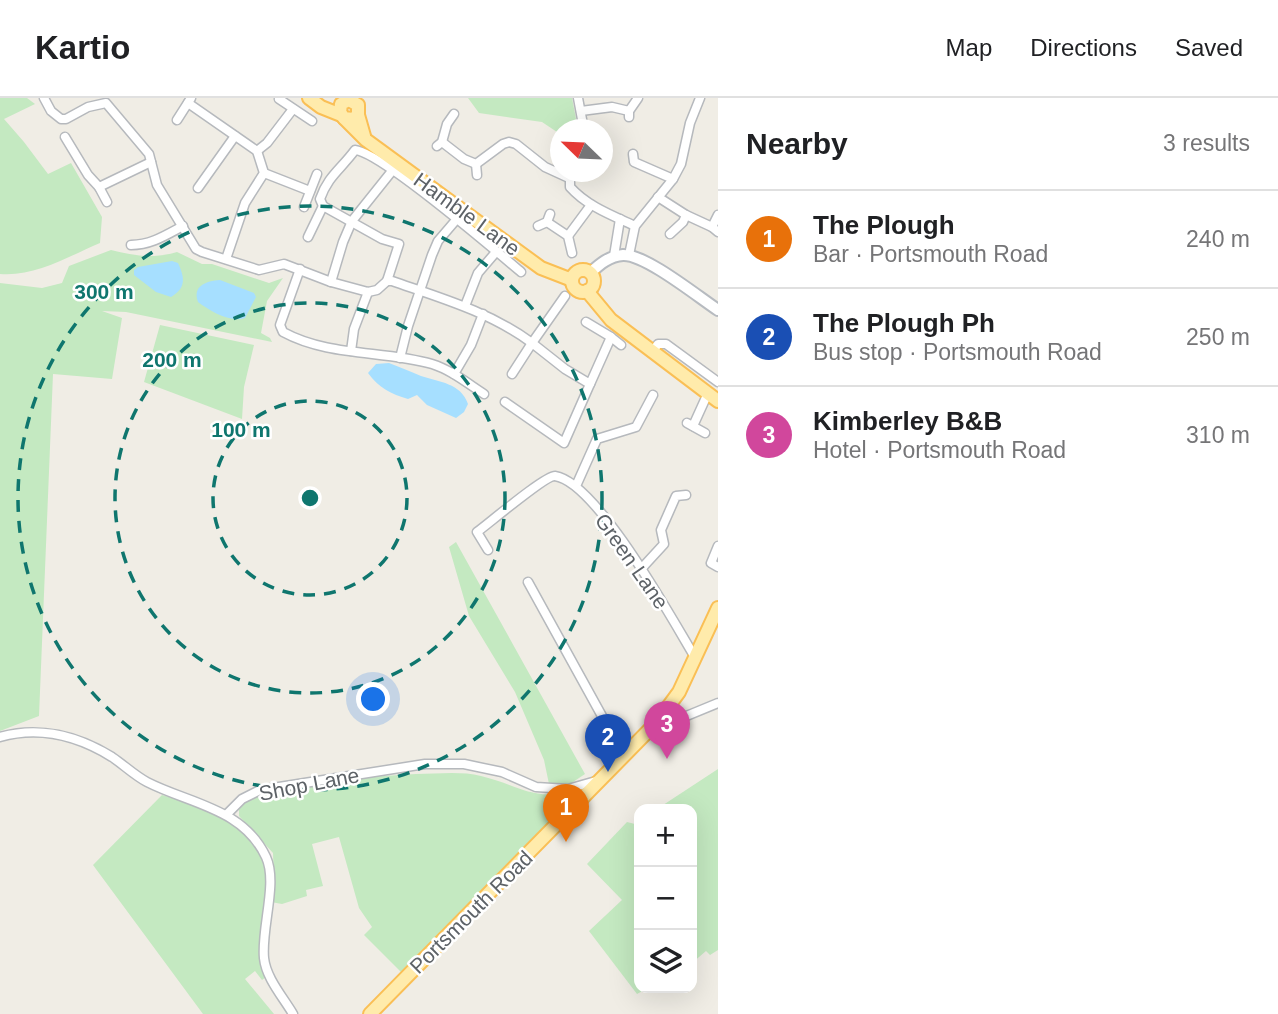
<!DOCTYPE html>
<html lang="en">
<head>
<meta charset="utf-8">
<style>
  :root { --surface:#fff; --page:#f2f2f2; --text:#202124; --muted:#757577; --line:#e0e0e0; --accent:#1a73e8 }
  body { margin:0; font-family:Helvetica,sans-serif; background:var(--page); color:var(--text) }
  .controls { position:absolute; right:21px; bottom:21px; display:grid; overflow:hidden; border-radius:14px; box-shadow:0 7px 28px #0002 }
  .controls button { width:63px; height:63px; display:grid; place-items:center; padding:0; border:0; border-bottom:2px solid var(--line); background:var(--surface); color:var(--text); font:35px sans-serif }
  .compass { position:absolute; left:550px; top:21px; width:63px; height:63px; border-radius:50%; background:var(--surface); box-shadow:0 7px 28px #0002; rotate:293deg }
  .you { position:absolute; left:374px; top:602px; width:24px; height:24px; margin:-18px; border:5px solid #fff; border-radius:50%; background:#1a73e8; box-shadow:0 0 0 10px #1a73e833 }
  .badge { display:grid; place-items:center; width:46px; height:46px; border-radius:50%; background:var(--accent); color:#fff; font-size:23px; font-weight:700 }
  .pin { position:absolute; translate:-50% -58px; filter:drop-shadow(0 2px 4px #0008) }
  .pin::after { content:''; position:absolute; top:37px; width:24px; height:21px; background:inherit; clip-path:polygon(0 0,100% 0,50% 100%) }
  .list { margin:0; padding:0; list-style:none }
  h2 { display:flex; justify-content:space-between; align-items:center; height:91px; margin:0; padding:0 28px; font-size:30px }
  h2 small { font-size:23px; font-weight:400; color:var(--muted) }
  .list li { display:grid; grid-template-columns:46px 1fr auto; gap:21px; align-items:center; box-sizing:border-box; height:98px; padding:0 28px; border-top:2px solid var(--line) }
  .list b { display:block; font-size:26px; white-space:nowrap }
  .list p { margin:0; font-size:23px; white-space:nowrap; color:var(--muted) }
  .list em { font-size:23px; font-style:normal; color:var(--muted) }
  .icon { flex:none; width:38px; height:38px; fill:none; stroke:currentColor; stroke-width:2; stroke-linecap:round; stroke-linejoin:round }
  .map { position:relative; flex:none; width:718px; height:916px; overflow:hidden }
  header { display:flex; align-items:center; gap:42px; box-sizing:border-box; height:98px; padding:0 35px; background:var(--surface); border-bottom:2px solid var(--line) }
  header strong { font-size:33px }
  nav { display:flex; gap:38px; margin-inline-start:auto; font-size:24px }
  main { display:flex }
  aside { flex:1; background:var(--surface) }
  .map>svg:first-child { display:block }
  .green { fill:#c4e9c1 }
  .water { fill:#a6dfff }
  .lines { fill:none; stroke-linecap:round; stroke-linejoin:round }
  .street-casing { stroke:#b6b9bd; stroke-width:11 }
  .secondary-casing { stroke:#b7bbc0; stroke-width:14 }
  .primary-casing { stroke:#fabf55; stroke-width:16 }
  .street { stroke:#fff; stroke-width:8 }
  .secondary { stroke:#fff; stroke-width:10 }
  .primary { stroke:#ffebab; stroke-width:12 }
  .ring { fill:none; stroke:#0f766e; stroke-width:3.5; stroke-dasharray:12 9 }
  .labels { text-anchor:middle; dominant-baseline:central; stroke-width:5; stroke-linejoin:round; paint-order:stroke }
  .street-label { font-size:21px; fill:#5d6267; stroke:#fff }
  .centre { fill:#0f766e; stroke:#fff; stroke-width:3.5 }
  .ring-label { font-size:21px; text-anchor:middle; font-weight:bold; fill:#0f766e; stroke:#fff; stroke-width:5; stroke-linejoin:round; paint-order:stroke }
</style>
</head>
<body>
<header>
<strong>Kartio</strong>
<nav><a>Map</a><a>Directions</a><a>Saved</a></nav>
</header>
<main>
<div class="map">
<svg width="718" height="916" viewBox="0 0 718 916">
  <rect width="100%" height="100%" fill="#f0ede5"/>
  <g class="green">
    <path d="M0,0H27L35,6L4,21L24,44L48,76L71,65L102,119L100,145C69,158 35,179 0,176Z"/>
    <path d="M468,0H572L577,26L557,34L542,24L479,15Z"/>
    <path d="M111,152C135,158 153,161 177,154L202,166H212L269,185L283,180L267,203L261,235L270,240L272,244L126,214L102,213L122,220L112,281L53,276L39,618L0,633V185L42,190L62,185L69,168Z"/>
    <path d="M160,227L254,247L244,289L242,321L144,284Z"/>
    <path d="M456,444L585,676L570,686H549L544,662L515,594L469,518L449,449Z"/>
    <path d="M718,671V852L710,857L706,853L692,865V711H657Z"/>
    <path d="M416,676C437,676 461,673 481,678C522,688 536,706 580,690L583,692L561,710L552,725L403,876L364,837L372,829L359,810L339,739L312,746L323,788L306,792L307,798L282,806L271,804L274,782L273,755L239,718V710L245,704L262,695L351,680Z"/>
    <path d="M162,697C198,707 248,722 263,761C271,783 261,813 261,836C260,850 264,865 266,879L262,882L255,873L245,881L274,916H203L93,767Z"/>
    <path d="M627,724L639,727V890H648L637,896L589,833L622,802L587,766Z"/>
  </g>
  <g class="water">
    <path d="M172,163L178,165C185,180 186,190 171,199L156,194L134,177V172L138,169Z"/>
    <path d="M220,182L254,195L256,199L245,220C230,225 210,213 198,204C192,188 206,183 220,182Z"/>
    <path d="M389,265C400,269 411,274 421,278C439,284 461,285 468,306L464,314L456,320L427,307L417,297L408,301C391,296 379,290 368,275L376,266Z"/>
  </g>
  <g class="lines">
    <g class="street-casing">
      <g id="street">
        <path d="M44,0L51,13L61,21H66L88,9L106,5L149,56L157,87L196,151L202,154L259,172L284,166L331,184L368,194L377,192L387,183H392C441,200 490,214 532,245L565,198"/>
        <path d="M578,0L584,32"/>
        <path d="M279,1L312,23"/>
        <path d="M188,5L257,53L264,75L245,105L226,161"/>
        <path d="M581,13L612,9L629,13"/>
        <path d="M629,19V13L638,0"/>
        <path d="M177,22L191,0"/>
        <path d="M65,39L88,77L99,89L107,104"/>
        <path d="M442,44L464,61L476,66L503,46L509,44L516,46L545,69L569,80"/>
        <path d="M437,48L442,44L447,26L454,16"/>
        <path d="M257,53L267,45L293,11"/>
        <path d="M633,56L634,64L673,81"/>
        <path d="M476,66L477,77"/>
        <path d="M570,74V89C587,108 611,117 635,128"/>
        <path d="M264,75L310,93"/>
        <path d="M99,89L151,64"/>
        <path d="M198,90L235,38"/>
        <path d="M658,99L686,117L712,129L718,134"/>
        <path d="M304,109L317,76"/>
        <path d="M547,124L568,138L572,155"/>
        <path d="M538,128L547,124L550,116"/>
        <path d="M712,129L718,117"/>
        <path d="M670,136L683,124L686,117"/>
        <path d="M568,138L591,107"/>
        <path d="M308,139L323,108"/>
        <path d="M131,147C151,147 166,137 183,128"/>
        <path d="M629,157L635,128L673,81L681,66L690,25L700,0"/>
        <path d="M614,158L620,121"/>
        <path d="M300,171L280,227L283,234C329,259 384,252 432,266C451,272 467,285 484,296"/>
        <path d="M387,183L399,146L382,141L323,108L320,101C328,78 341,71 355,52C380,54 495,152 521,174"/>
        <path d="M331,184L343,144L352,123L392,73"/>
        <path d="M465,208L478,175L496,154"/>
        <path d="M611,239L621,247"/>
        <path d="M351,253L354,231L368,194"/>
        <path d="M652,254L658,246H666L718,284"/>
        <path d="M400,260L408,228L432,157L438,143L456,122"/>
        <path d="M454,276L471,247L483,216"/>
        <path d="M512,276L532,245L565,271L590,286L611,239L586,224"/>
        <path d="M505,304L564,345L590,286"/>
        <path d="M687,325L705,335"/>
        <path d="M693,328L708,295"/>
        <path d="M576,388L597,341L636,329L653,297"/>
        <path d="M718,448L711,465L718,469"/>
        <path d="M488,452L477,434C488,426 546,377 555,378C597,384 673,523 696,561"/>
        <path d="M641,471L664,446L661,432L676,398L686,397"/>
        <path d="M528,484L624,658"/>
        <path d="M657,624L667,626L718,605"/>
        <path d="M0,639C39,628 78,638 112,659C124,667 134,677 147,684C190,706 243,710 266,759C278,785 261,830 264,860C266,880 283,899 293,916"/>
        <path d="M227,716L242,701L260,692L425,666H464L502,674L536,689L568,691L596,683"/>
      </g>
    </g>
    <g class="secondary-casing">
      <path id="secondary" d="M590,175C600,166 609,158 623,157C645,156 697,198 718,212"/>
    </g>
    <g class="primary-casing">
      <g id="primary">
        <path d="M309,0L321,9L341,17"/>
        <path d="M358,17L353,21L344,20L340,14L341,6L349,2L358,7V17L364,38"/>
        <path d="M344,20L366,42L541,170L572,182"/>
        <circle cx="583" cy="183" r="11"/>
        <path d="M587,193L611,222L718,303"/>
        <path d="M370,916L657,624L679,594L718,510"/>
      </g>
    </g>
    <use href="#street" class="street"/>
    <use href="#secondary" class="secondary"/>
    <use href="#primary" class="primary"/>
  </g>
  <g class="ring">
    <circle cx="310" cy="400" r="97"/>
    <circle cx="310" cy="400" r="195"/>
    <circle cx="310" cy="400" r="292"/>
  </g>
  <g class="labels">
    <g class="street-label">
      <text transform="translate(467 116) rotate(36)">Hamble Lane</text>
      <text transform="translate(632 463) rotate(55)">Green Lane</text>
      <text transform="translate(309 686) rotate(-11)">Shop Lane</text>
      <text transform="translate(471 814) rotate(-45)">Portsmouth Road</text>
    </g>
  </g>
  <circle cx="310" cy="400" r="10" class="centre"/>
  <g class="ring-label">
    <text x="104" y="201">300 m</text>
    <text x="172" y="269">200 m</text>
    <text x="241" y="339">100 m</text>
  </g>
</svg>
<div class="controls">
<button>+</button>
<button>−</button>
<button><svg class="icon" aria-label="layers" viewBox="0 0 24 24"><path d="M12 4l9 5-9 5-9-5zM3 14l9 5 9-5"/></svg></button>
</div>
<svg class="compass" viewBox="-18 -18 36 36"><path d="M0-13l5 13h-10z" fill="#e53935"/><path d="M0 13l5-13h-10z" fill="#757577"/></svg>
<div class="you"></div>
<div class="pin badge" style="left:566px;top:744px;background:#e8710a">1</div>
<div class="pin badge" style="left:608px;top:674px;background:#1a4fb4">2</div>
<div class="pin badge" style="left:667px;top:661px;background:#d1479c">3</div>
</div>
<aside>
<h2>Nearby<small>3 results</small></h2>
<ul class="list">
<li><span class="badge" style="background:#e8710a">1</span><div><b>The Plough</b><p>Bar · Portsmouth Road</p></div><em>240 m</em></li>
<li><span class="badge" style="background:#1a4fb4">2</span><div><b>The Plough Ph</b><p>Bus stop · Portsmouth Road</p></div><em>250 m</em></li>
<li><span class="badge" style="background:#d1479c">3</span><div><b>Kimberley B&amp;B</b><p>Hotel · Portsmouth Road</p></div><em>310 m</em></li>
</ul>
</aside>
</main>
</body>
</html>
